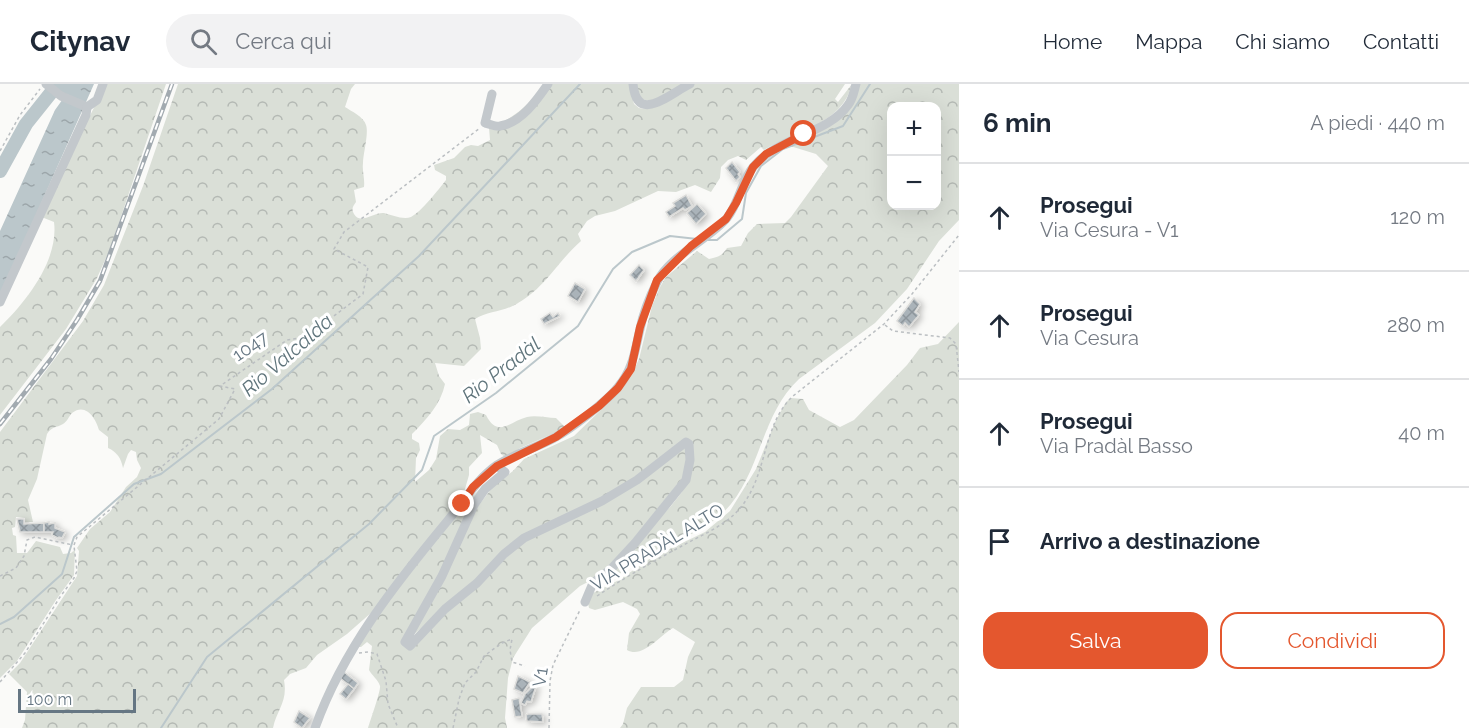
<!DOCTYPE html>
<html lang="it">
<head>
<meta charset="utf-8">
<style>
  :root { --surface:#fff; --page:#f2f2f3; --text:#1f2937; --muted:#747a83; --line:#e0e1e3; --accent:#e4572e }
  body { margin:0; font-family:Raleway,sans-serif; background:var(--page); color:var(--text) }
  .controls { position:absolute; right:18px; top:18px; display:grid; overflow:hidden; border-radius:12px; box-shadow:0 6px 24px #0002 }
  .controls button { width:54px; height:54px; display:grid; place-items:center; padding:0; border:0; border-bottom:2px solid var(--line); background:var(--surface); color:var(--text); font:30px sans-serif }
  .scale { position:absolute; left:18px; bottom:15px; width:118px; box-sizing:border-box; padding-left:6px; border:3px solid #657683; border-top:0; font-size:16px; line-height:21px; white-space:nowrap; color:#657683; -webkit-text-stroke:4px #fff; paint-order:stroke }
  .stop { position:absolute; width:18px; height:18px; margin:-14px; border:4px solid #e4572e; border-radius:50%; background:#fff }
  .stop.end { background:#e4572e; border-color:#fff; box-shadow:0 2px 6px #0008 }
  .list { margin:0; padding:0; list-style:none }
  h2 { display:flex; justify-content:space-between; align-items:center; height:78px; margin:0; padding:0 24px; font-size:26px }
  h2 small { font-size:20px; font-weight:400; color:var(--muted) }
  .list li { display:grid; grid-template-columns:39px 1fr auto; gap:18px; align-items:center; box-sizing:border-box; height:108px; padding:0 24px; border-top:2px solid var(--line) }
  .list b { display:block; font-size:22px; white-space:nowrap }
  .list p { margin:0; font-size:20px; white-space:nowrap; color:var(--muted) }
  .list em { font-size:20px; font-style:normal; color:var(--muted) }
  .actions { display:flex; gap:12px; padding:18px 24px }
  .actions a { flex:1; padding:14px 0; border:2px solid var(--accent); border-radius:18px; text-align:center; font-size:21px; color:var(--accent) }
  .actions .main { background:var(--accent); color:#fff }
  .icon { flex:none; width:33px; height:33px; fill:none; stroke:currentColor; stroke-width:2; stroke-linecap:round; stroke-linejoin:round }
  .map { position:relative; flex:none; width:959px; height:644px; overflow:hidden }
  header { display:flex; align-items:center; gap:36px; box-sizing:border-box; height:84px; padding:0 30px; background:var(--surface); border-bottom:2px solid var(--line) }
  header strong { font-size:28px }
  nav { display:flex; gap:33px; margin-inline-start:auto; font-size:21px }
  .search { width:420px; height:54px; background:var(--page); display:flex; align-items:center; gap:15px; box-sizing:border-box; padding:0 21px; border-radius:33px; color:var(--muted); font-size:22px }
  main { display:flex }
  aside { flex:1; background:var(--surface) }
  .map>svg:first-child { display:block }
  .forest { fill:url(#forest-crowns); fill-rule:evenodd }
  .water { fill:url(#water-ripples) }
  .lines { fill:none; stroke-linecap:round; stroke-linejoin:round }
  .stream { stroke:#bbc7cb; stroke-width:2 }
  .river { stroke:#bbc7cb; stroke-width:14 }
  .building { fill:url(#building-cross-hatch); stroke:#dcdcda; stroke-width:1.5; filter:url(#shadow) }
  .path { stroke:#bbbfc2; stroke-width:1.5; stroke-dasharray:3 3; stroke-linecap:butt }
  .minor { stroke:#c3c8cc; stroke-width:9 }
  .rail-casing { stroke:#a2aab0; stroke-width:4.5 }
  .rail { stroke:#fff; stroke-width:2; stroke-dasharray:7; stroke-linecap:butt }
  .route { stroke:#e4572e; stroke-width:8 }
  .labels { text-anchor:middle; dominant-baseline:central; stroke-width:6; stroke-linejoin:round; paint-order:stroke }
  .street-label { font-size:18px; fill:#657683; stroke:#fff }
  .water-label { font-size:20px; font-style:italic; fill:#60757c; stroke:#fff }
</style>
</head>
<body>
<header>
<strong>Citynav</strong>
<div class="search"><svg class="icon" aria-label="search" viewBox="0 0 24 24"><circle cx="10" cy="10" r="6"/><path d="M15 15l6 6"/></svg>Cerca qui</div>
<nav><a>Home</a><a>Mappa</a><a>Chi siamo</a><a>Contatti</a></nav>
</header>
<main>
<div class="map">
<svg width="959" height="644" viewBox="0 0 959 644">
  <defs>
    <pattern id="forest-crowns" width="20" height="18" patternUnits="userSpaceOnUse" patternTransform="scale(1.5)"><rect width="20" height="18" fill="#dadfd7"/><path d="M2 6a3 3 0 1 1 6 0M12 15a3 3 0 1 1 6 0" fill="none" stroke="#b4b9b4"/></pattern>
    <pattern id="water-ripples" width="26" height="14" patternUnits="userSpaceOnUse" patternTransform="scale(1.5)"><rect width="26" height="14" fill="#bbc7cb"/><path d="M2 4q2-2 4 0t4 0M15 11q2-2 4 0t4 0" fill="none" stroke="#9ca6aa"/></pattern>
    <pattern id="building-cross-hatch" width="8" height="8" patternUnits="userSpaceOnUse" patternTransform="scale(1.5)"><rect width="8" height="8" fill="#aab3b9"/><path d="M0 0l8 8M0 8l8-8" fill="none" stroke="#8e969c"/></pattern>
    <filter id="shadow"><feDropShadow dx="3" dy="2" stdDeviation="3" flood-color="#0004"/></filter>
  </defs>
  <rect width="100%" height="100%" fill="#fafaf8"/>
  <g class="forest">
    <path d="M106,0H166L110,165L97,194L66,245L0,331V243C26,218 59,176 54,138L39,132Z"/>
    <path d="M178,0H355L351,5L345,23C351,27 364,33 366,41C369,49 363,70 363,79C362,88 365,94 364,103L354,106L356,118C353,122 351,125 354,130C360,141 374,128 384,129C392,131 403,136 411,133C421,128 439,105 446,96V92L435,86L434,81L454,74L465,63L471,61L478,62L490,56L489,44C515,34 528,21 546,0H629L634,20L639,24L645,25L660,21L693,0H845L835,15L838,18L852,0C843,40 795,47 764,66L761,63L746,76L738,72L728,76L721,83L720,94L711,108L695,101L676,108L658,107L615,127L595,132L587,137L578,150L581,157C557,178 547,202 518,219C504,228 488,227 475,235L480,254L481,265L464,282L435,279L439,292L445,300C441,320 426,336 412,350V355L419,359L420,366L416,374L415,398L429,386L436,375L440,352L448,345L460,346L469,341L470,330L478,328L486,331C498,355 510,337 527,333C536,331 547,334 556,334L565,343L564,345L520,364L506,374L501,370L497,361L480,351L482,369L469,383V391L463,412L372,528L347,550L317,571L306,584L290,590L284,596C288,618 277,625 273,644H22L25,636L27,608L9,590L20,579L77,492L79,467L77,464L90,445L110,428L126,403L137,393L141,384L137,376L136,368L131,366L128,370L123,384C121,374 117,368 108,364V353L99,346C96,335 86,318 72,329C69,332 67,338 63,340C56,344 52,342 47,350L37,395L28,416L33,438H25V434L16,433L15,443L12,444L13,451L16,452L17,469H27L36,457L60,463L63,470L71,469L75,466L74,491L56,516L17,577L0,594V348L83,237L104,201L143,102Z"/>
    <path d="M635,0H684L651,18L640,14Z"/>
    <path d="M858,0H959V136L939,157L907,205L875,239L799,295C763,328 761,383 731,420C709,447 677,455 649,471C633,480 618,492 602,501L593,505L671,422L682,408L691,359L617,406L548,439L488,484L409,555L473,429L494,401L513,387L524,375L574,352L607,320L633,288L639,275L652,222L660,203L666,193L697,167L709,175C718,173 722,172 727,164L741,162L748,149L757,140L785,139L791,133L828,82L816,70L790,62L834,38ZM892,22H936V122H892Z"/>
    <path d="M959,238V644H620L623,640L627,624L641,603H674L683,596L688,573L695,558L673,544C660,551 643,575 627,566L629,549L640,530L637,525L623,518L595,526L589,524L588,519L593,509L619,496L651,474L705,448L730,427L756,385L776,336L786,318L791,314L803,315L809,326L840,343L854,336L907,281L920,264L938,260Z"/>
    <path d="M682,363L688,366L684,392L630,459L598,493L580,502L532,544L513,574L508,594L505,634L507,644H368C370,637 381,606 380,602C378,595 372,592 369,586L372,562L367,558L361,563H357C378,529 403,498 428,466C450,438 471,410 499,388L484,402L448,475L403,557L423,551L521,460Z"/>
  </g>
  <path class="water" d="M50,0H94L0,212V147L55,26L65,12Z"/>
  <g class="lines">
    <g class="stream">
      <path d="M708,156H717L742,135L746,109L761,82L783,65L843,42L870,0"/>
      <path d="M0,540L14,533L62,490L74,453L134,400L161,390L272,305L419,172L580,0"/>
      <path d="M161,644L207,573L369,440L422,386L434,352L496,309L578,242L613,185L632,168L670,152L697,155"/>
    </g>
    <path class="river" d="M0,87L26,40L58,0"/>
  </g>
  <g class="building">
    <path d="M732,78L740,88L738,90L740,93L736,97L726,84Z"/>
    <path d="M686,111L692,122L685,126L683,124L669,133L666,128L675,122L673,119Z"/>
    <path d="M697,120L706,130L696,140L687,129Z"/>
    <path d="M639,181L644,186L636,197L630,191Z"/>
    <path d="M575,199L585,205L578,218L568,212Z"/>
    <path d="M914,214L920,220L915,228L919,231L909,243L905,239L903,242L897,237Z"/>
    <path d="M550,229L553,233L558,229L560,232L544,240L541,235Z"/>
    <path d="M17,435H24V440L44,439V448H20Z"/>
    <path d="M49,438V440L55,439V444L65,448L62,454L59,453L58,454L52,451L53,448H44V439Z"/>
    <path d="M344,588L358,599L354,605L340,594Z"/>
    <path d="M518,592L530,598L523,609L514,605Z"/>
    <path d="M348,600L354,605L346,615L340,610Z"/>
    <path d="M534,601L536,602L531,618L527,617L525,621L521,619L525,610Z"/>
    <path d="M519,614L522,632L515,633L512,616Z"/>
    <path d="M299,627L310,634L302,644L294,638Z"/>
    <path d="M528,630H542L543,638L527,637L526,631Z"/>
  </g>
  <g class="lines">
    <g class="path">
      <path d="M0,67L20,31L40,5"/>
      <path d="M885,241L893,247L950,254L956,260L959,288"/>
      <path d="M74,461L77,453L219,335L235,305L220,302L287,256L306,253L363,210L368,183L334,165L344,148L480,44"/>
      <path d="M0,492L16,484L24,472L27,456L35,453L73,461"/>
      <path d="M597,512C624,494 652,478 680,463C701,451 726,442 741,423C768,390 762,341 793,312L884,240L912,210L959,151"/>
      <path d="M359,569L368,568L377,570L386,597L388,620L398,644"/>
      <path d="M0,598L25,569L60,513L74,494L77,487L74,462"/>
      <path d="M453,644L459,615L465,599L476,588L484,572L502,559L512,555L510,566L512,578L525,582"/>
      <path d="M549,644L550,597L553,581L580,526"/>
    </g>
    <g class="minor">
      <path d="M46,0L61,12L87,23"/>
      <path d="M633,0C637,41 669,10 690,0"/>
      <path d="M492,10L485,39C490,40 496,43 500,42C521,39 537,16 548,0"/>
      <path d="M87,23L97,16L103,0"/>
      <path d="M0,218L86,31L87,23"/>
      <path d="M497,382L505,388L485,405L474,421L442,492L405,558L410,562L445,525L477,499L504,470L524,454L602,417L637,396L686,358L689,360L690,376L686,396L635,459L611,485L593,499L585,518"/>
      <path d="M315,644C343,565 396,499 449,435C464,417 477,395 497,381C514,370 536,364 554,354C570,346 607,317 618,303C633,286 635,266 640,245C643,230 650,212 657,198C670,171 709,156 727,134C739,119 741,97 754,82C778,53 828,50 848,21C853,15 854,7 856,0"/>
    </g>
    <g class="rail-casing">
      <path id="rail" d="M0,340L51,275L77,236L100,197L172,0"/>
    </g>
    <use href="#rail" class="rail"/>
  </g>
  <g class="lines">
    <path class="route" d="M462,420L473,403L497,382L556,353L599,322L618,304L631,285L640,243L657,196L691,162L726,135L736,119L753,83L766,70L804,50"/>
  </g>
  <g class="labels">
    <g class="street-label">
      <text transform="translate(250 262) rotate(-34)">1047</text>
      <text transform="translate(657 463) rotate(-31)">VIA PRADÀL ALTO</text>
      <text transform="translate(540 593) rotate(-81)">V1</text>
    </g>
    <g class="water-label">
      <text transform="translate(287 271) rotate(-41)">Rio Valcalda</text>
      <text transform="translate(501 286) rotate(-38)">Rio Pradàl</text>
    </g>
  </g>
</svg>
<div class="controls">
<button>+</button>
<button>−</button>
</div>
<div class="scale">100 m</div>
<div class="stop" style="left:804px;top:50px"></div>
<div class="stop end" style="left:462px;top:420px"></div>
</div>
<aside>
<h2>6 min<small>A piedi · 440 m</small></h2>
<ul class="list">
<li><svg class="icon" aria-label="ahead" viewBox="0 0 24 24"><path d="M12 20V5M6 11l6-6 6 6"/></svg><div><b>Prosegui</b><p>Via Cesura - V1</p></div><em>120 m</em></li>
<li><svg class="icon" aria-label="ahead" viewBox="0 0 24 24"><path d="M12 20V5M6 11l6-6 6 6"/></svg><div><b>Prosegui</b><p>Via Cesura</p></div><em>280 m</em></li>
<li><svg class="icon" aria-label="ahead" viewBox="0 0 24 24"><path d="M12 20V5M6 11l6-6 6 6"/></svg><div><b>Prosegui</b><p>Via Pradàl Basso</p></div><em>40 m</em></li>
<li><svg class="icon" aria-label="arrive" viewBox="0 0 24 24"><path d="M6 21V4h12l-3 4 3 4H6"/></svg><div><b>Arrivo a destinazione</b></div></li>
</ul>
<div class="actions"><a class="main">Salva</a><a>Condividi</a></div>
</aside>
</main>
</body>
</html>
